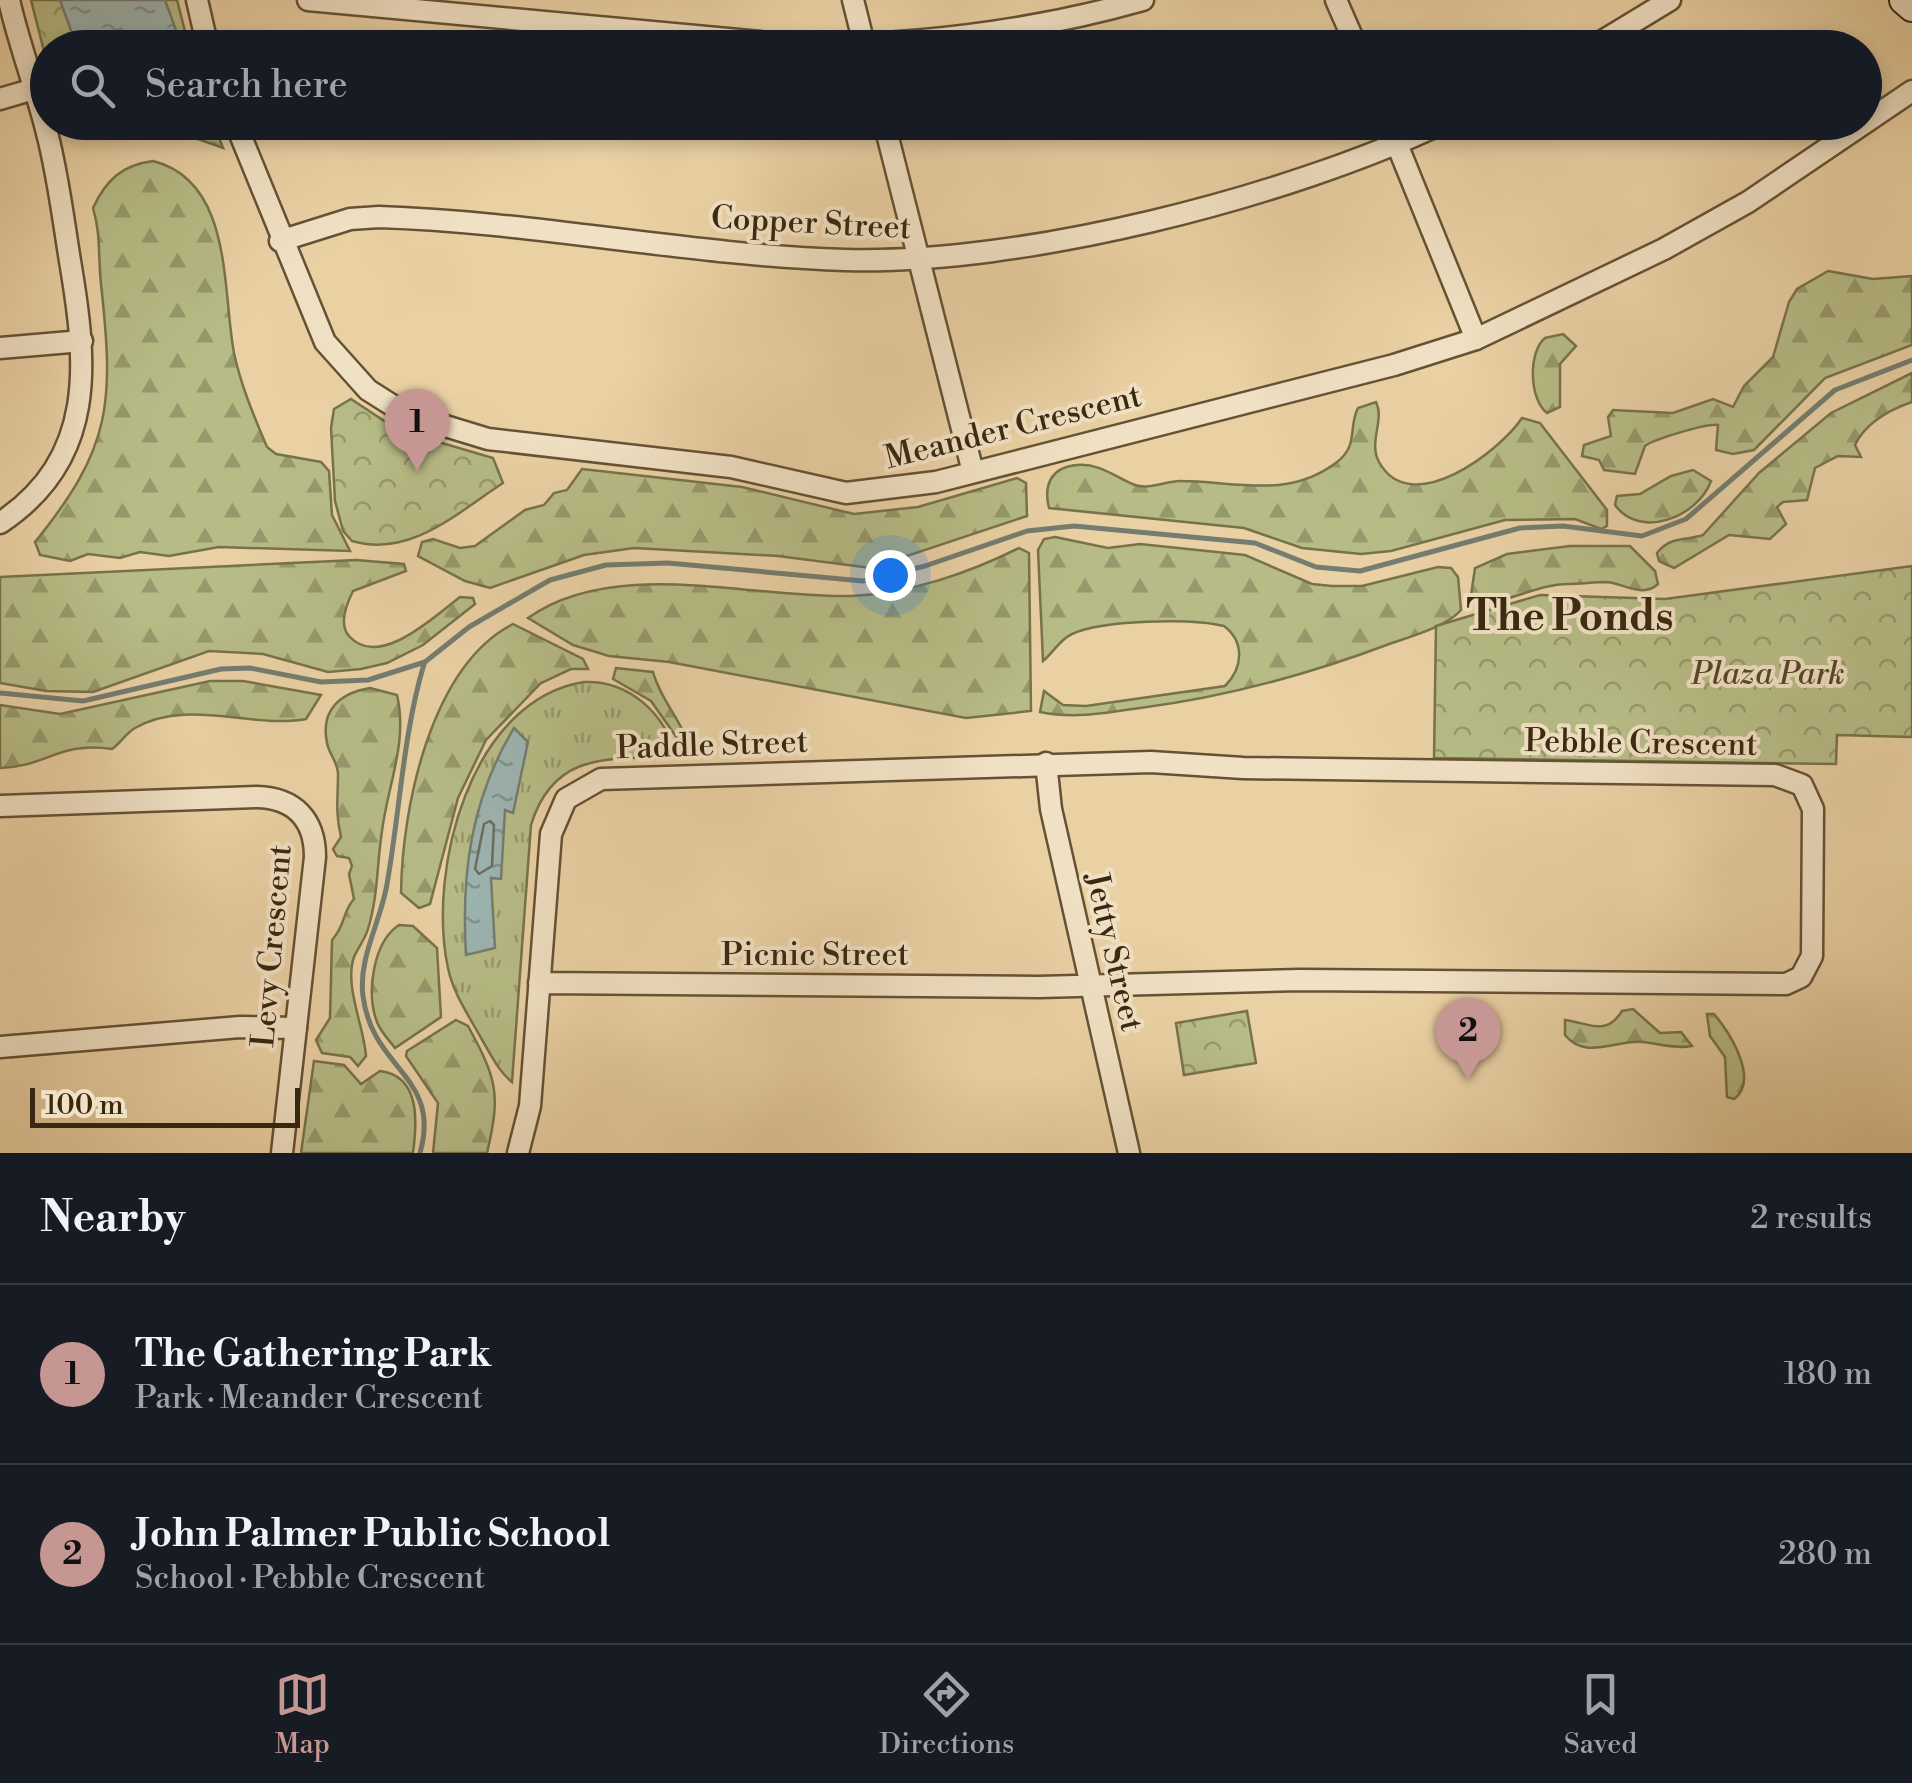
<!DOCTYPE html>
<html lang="en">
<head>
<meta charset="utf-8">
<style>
  :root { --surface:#171b24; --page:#242831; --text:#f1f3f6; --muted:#9ea1a6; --line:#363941; --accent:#c59692 }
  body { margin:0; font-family:"Libre Bodoni",serif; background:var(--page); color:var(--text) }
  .scale { position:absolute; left:30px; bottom:25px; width:270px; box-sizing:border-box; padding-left:10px; border:5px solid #392810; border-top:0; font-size:28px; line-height:35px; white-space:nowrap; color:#392810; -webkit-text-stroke:8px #f1e1c4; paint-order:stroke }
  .you { position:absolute; left:890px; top:575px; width:35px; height:35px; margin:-25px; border:8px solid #fff; border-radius:50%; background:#1a73e8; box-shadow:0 0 0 15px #1a73e833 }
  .badge { display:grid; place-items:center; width:65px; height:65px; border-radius:50%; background:var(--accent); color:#111; font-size:32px; font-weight:700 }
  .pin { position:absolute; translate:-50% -82px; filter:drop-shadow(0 2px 5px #0008) }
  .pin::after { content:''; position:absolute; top:52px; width:35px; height:30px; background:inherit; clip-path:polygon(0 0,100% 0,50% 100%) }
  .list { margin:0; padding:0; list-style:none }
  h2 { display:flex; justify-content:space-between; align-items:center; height:130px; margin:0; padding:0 40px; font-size:42px }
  h2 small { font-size:32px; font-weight:400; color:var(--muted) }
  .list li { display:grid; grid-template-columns:65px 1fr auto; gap:30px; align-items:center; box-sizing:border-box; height:180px; padding:0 40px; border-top:2px solid var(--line) }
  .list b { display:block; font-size:38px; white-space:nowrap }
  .list p { margin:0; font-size:32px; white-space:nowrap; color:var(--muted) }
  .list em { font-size:32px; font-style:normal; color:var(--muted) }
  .icon { flex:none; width:55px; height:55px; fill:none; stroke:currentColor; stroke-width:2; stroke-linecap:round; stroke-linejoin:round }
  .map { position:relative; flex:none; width:1912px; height:1153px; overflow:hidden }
  .search { position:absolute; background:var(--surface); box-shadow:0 5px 15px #0003; left:30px; right:30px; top:30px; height:110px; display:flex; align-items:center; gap:25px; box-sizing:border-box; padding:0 35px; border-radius:55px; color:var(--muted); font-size:38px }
  .sheet { height:490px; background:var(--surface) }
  nav { display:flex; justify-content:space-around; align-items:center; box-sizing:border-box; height:140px; border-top:2px solid var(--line); background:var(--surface); font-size:28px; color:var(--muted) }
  nav a { display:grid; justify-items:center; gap:5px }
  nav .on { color:var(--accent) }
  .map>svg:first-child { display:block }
  .grass { fill:url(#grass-tufts); stroke:#78724b; stroke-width:2.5 }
  .forest { fill:url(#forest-firs); stroke:#78724b; stroke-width:2.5 }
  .park { fill:url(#park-crowns); stroke:#78724b; stroke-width:2.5 }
  .water { fill:url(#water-ripples); stroke:#747d71; stroke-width:2.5 }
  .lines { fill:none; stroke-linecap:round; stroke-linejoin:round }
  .shore { stroke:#6a6e60; stroke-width:2.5 }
  .stream { stroke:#747d71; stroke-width:5 }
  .street-casing { stroke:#655235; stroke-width:25 }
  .secondary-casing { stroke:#392810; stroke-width:32 }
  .street { stroke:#f1e1c4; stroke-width:20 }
  .secondary { stroke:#f1e1c4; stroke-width:28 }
  .labels { text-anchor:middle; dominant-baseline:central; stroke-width:8; stroke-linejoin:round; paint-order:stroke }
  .street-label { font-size:32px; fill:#392810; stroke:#f1e1c4 }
  .park-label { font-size:32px; font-style:italic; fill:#524628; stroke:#f1e1c4 }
  .district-label { font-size:42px; font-weight:bold; fill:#392810; stroke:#f1e1c4 }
</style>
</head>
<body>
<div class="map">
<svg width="1912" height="1153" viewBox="0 0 1912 1153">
  <defs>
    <pattern id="grass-tufts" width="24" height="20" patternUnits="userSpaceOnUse" patternTransform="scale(2.5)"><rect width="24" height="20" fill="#b7bc86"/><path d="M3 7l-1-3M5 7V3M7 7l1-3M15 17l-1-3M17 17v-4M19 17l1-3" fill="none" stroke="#96996c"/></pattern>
    <pattern id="forest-firs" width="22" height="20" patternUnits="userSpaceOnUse" patternTransform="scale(2.5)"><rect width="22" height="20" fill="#b7bc86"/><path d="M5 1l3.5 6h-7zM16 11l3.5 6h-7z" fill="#96996c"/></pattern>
    <pattern id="park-crowns" width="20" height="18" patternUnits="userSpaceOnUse" patternTransform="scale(2.5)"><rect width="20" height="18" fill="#b7bc86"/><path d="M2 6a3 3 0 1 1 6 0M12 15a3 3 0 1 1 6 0" fill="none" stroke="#96996c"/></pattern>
    <pattern id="water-ripples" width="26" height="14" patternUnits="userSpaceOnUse" patternTransform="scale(2.5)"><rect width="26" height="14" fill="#9cb5b1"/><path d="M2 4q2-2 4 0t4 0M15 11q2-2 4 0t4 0" fill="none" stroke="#80938f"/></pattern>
  </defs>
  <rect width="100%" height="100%" fill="#ead1a4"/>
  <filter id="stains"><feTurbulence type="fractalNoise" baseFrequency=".002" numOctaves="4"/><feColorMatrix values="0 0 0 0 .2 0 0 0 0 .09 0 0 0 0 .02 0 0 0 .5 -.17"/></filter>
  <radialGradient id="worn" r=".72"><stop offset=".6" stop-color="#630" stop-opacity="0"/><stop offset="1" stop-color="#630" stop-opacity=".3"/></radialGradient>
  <path class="grass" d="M584,682C629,680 666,714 676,757C611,759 554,750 531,825L512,1082C498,1071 490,1053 481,1038C469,1016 453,993 448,968C427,871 470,700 584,682Z"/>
  <g class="forest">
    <path d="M153,161C233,181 222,289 234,353C241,386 254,416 267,447L276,454L321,462L329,471L332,515L350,551L219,547L169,556L140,552L120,558L88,554L70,561L40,555L35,542C112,447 114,403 101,284C98,258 101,234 93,208C106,180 122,165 153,161Z"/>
    <path d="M1828,271L1873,279L1912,276V345L1825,378L1754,450L1733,454L1716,450L1718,425C1708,423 1654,439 1645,446L1635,474L1604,470L1599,460L1582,456L1584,445L1611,436L1608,417L1613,410L1673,413L1713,399L1733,407L1744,386L1773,357L1789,302L1797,289Z"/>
    <path d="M1563,334L1576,346L1560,364V407L1547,413C1529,399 1528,352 1545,338Z"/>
    <path d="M1912,373V402C1889,410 1866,422 1855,445L1861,457L1838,456L1815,468L1807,500L1783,502L1777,507L1786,524L1770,539L1729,535L1674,568L1659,561L1657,553C1670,536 1685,541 1703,535L1759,473L1831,413Z"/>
    <path d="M1376,402C1385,420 1368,442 1379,462C1411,520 1500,451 1522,418L1540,423L1607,510V526L1601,529L1575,519L1505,520L1391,551L1361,554L1302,548L1244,528L1049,508C1043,484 1052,467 1077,465C1100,463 1115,477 1135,485C1148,490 1166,481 1180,481C1235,481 1288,500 1337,462C1359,445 1348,427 1358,408Z"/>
    <path d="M582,469L742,487L854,514L918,507L1017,478L1026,483L1027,516L871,568L778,556L634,548L584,555L490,588L465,581L418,556L422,542L433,539L460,548L475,546L525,510L544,505L554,493L567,490Z"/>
    <path d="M1693,470L1711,481C1698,517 1640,540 1615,505L1617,496L1640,494L1671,476Z"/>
    <path d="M1055,537L1108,548L1140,544L1245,555L1312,584L1332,586H1362L1438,567L1451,568L1458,577L1461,610C1447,626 1413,636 1392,643C1310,674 1227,697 1140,708C1106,713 1074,719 1040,712L1044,691L1063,705L1086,706L1225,686C1243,668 1245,642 1224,626C1191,618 1102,620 1072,634C1059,640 1053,653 1043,661L1038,550L1044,539Z"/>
    <path d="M1570,546H1630L1655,571L1658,584C1643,598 1625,584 1607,582C1594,582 1581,584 1568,584C1535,584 1500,608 1470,602L1475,568L1507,554Z"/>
    <path d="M1019,548L1029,553L1031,711L966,718L669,662L609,656L573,645L528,618C615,556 753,599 851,596C908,594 969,573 1019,548Z"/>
    <path d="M356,560L404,564L406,571L353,591C347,603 338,624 349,636C379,670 435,616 460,597L473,598L475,604L423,645L387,663L361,669L328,672L263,654L209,651L93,692L46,691L0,683V577Z"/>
    <path d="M513,624L583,659L588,669H571L541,683L486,740L458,798L430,904L419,908L401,893C402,807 431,666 513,624Z"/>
    <path d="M616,668L653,672C661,701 683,722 692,752L689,755L651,701L613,679Z"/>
    <path d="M210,681H243L321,695L306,719C252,729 187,698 135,728C125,734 121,743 112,749C58,741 47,767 0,768V705L60,714Z"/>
    <path d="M370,688L397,695C408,742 388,784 382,831C377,863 378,897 368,929C365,939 358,948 354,957C344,986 364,1026 366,1056L358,1066L350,1057L322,1053L316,1040L330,1018L332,940C346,925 342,912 354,899L349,874L352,866L349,858L337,856L333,849L341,837C335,811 338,799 338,773C337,761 329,754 327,743C320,709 341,693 370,688Z"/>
    <path d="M399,925L413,926L437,948L441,1017L395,1048C389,1040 380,1031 377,1022C366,993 373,942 399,925Z"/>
    <path d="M1633,1009L1660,1033L1681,1032L1692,1046C1676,1049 1659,1044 1643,1042C1617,1039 1586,1061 1565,1035V1020C1589,1023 1606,1037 1622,1011Z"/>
    <path d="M1707,1014H1714C1729,1031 1760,1080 1734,1099L1727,1097L1725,1057L1710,1036Z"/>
    <path d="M456,1020L468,1026C497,1079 501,1094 487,1153H433L438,1103L406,1056L407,1051Z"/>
    <path d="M314,1061L344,1065L361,1084L380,1071C421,1076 417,1123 413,1153H301Z"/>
  </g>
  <g class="park">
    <path d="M31,0H177L189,47L48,48L47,63Z"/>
    <path d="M153,123H213L223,148Z"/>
    <path d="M351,399L398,430L493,458L503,483C457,513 410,558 352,541L343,531L335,501L331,428L334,409Z"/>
    <path d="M1912,566V737L1837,735L1836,764L1434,758L1436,626L1540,595L1665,599Z"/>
    <path d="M1247,1011L1256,1063L1184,1075L1176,1023Z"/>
  </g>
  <g class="water">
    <path d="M60,0H165L182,47H77Z"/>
    <path d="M514,728L528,742L513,813L505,810L501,879L491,878L495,948L466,955C461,874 471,799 514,728Z"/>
  </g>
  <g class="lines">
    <path class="shore" d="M490,821L494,825L492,866L479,874L475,869L484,824Z"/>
    <g class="stream">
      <path d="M0,693L83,701L221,669L250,668L321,682L368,680L425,662L469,627L550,580L606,565L668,563L863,581L925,566L1027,531L1074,526L1255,543L1316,567L1360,571L1520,528L1563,526L1642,536L1686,519L1835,390L1912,360"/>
      <path d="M420,1153C442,1076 372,1070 363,996C358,958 381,921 387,884C400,811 403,734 424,664"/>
    </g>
    <g class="street-casing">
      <g id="street">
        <path d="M197,0L208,48"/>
        <path d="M308,0L803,46C916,45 1034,31 1143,0"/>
        <path d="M853,0L865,48"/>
        <path d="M1336,0L1357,48"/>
        <path d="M1591,48L1670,0"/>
        <path d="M0,99L34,89"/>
        <path d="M235,122L325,342L368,390L406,414L488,439L731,467L846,493L936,482L1394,365L1476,339L1664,249L1748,202L1912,91"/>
        <path d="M884,122L973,472"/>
        <path d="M1388,122L1476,339"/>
        <path d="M280,241L350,219L379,217C535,222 689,255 845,260C1022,265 1285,198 1445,122"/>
        <path d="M0,348L82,341"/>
        <path d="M0,523C98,458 87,362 70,261C63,218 58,175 47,133C36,88 19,45 9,0"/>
        <path d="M1046,763L1051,809L1129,1153"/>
        <path d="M0,806L257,797C294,798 315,819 315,857L282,1153"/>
        <path d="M0,1047L240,1027L296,1028"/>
        <path d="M518,1153L530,1106L551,834L566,799L601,779L1151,762L1243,768L1775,775L1802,785L1813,809L1812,956L1801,977L1786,984L1300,980L1039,987L539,983"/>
      </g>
    </g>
    <g class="secondary-casing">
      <path id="secondary" d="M1904,0L1912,7"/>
    </g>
    <use href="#street" class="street"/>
    <use href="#secondary" class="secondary"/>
  </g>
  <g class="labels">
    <g class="street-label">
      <text transform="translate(811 223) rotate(3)">Copper Street</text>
      <text transform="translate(1013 427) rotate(-14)">Meander Crescent</text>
      <text transform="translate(1641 743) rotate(1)">Pebble Crescent</text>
      <text transform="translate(712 745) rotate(-2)">Paddle Street</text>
      <text transform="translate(272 946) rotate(-85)">Levy Crescent</text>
      <text transform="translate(1114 952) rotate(77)">Jetty Street</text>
      <text x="815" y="955">Picnic Street</text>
    </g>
    <g class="park-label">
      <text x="1768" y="674">Plaza Park</text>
    </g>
    <g class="district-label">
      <text x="1570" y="617">The Ponds</text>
    </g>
  </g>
  <rect width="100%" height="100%" filter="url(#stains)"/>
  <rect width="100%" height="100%" fill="url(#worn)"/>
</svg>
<div class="scale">100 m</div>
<div class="you"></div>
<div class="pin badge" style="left:417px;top:471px">1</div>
<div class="pin badge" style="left:1468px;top:1080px">2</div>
<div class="search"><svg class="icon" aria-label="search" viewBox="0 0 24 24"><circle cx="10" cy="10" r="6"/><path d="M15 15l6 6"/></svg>Search here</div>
</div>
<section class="sheet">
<h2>Nearby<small>2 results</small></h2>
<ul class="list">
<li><span class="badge">1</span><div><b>The Gathering Park</b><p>Park · Meander Crescent</p></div><em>180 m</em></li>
<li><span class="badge">2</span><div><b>John Palmer Public School</b><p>School · Pebble Crescent</p></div><em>280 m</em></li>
</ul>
</section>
<nav>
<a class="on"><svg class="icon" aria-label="map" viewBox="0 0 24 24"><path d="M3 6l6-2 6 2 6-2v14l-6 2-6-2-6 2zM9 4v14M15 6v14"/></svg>Map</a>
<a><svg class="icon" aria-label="directions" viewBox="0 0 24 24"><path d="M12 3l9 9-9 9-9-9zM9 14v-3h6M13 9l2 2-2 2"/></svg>Directions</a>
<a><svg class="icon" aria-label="saved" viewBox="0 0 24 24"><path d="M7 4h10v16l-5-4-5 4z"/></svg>Saved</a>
</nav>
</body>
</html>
